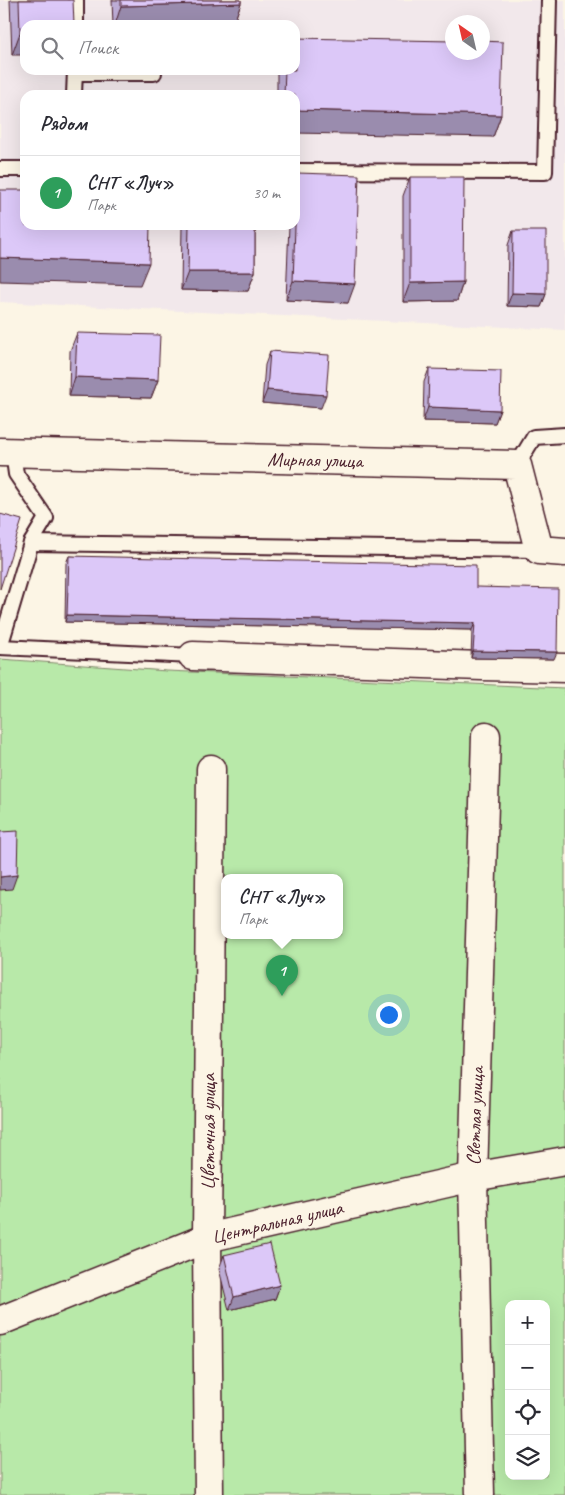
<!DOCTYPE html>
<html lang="ru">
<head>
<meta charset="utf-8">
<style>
  :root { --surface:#fff; --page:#f2f2f3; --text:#2b2b33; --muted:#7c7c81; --line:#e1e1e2; --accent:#0b8043 }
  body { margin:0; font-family:Caveat,sans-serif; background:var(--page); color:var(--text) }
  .controls { position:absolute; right:15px; bottom:15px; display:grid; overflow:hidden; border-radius:10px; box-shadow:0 5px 20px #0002 }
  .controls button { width:45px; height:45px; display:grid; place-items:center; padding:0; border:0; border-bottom:1px solid var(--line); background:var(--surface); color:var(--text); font:25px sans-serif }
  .compass { position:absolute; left:445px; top:15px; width:45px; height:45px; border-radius:50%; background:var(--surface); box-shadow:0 5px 20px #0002; rotate:326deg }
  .you { position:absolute; left:388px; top:1014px; width:18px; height:18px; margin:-12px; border:4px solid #fff; border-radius:50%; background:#1a73e8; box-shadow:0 0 0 8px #1a73e833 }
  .badge { display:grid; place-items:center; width:32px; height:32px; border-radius:50%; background:var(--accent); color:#fff; font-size:16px; font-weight:700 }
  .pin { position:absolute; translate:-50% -41px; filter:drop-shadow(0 1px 2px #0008) }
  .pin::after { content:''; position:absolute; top:26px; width:18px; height:15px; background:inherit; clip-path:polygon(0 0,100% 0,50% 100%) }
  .popup { position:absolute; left:221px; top:874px; width:122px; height:65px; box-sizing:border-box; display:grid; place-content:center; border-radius:10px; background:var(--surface); filter:drop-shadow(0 1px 4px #0005); font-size:16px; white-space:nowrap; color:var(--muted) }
  .popup b { font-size:19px; color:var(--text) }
  .popup::after { content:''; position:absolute; left:50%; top:100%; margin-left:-10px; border:10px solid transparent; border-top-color:var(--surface) }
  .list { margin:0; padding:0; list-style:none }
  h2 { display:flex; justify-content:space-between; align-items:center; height:65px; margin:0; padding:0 20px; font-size:21px }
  h2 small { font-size:16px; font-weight:400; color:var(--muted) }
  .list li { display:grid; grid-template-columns:32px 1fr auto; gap:15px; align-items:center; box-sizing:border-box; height:75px; padding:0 20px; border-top:1px solid var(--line) }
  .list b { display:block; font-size:19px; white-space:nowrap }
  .list p { margin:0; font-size:16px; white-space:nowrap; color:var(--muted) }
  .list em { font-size:16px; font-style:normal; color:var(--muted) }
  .icon { flex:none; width:28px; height:28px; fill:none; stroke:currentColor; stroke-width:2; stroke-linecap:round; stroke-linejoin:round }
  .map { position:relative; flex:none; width:565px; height:1495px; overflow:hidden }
  .search { position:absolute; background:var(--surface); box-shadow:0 5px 20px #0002; left:20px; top:20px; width:280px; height:55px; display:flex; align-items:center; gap:12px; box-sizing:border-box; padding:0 18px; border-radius:15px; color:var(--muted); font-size:19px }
  .panel { position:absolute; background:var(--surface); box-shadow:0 5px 20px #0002; left:20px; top:90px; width:280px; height:140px; border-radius:15px }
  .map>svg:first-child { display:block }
  .built { fill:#f2e8eb; fill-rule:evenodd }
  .green { fill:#b8e9a9; stroke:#81846a; fill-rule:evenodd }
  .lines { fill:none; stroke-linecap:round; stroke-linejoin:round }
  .lane-casing { stroke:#4a1f2b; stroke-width:18 }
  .street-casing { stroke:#4a1f2b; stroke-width:31 }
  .lane { stroke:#fcf5e5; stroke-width:14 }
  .street { stroke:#fcf5e5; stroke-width:28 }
  .wall { fill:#bdacd5; stroke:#4a1f2b }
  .shaded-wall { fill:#9a8cae; stroke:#4a1f2b }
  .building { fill:#dcc8f8; stroke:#4a1f2b }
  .labels { text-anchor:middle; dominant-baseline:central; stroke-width:4; stroke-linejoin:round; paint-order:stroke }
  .street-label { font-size:20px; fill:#4a1f2b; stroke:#fcf5e5 }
</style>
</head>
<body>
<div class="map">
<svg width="565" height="1495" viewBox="0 0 565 1495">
  <rect width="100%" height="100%" fill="#fcf5e5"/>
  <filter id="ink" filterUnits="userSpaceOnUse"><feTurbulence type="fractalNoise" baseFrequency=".02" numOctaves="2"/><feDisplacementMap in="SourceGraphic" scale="10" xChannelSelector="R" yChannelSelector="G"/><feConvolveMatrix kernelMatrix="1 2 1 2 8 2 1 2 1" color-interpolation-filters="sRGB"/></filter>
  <g filter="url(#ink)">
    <path class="built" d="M0,0H565V330L0,302ZM452,22H482V52H452ZM25,25H295V70H25ZM25,95H295V225H25Z"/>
    <path class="green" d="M0,659L167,671L565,688V1495H0ZM224,877H340V935H224ZM509,1304H546V1476H509Z"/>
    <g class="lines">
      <g class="lane-casing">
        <g id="lane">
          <path d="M76,25V0"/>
          <path d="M75,73H154"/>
          <path d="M74,95L75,70"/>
          <path d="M0,169H25"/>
          <path d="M295,171L545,172L549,0"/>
          <path d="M517,465L534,437L565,435"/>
          <path d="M31,543L539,550"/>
          <path d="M0,647L31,543L46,518L16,474L13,452"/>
          <path d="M0,647L193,656"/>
        </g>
      </g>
      <g class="street-casing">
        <g id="street">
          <path d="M0,452L517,465L539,550L565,552"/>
          <path d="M193,656L482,666L565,668"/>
          <path d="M0,1321L207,1238L473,1177L565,1161"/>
          <path d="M209,1495L207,1238L211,769"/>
          <path d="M480,1495L473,1177L486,736"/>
        </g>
      </g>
      <use href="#lane" class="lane"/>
      <use href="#street" class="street"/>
    </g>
    <g class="wall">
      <path d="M10,0H73L12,55Z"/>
      <path d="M112,0H241V3L233,25H113Z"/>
      <path d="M277,70H295L501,115L493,137L295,95H277Z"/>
      <path d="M297,173L348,303L286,300L289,225H295V179Z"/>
      <path d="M410,177L463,282L457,301L403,302V196Z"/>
      <path d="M182,225H255V272L248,291L181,290Z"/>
      <path d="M513,231L546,294L541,307L507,306L508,245Z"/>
      <path d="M77,333L158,380L151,398L69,396L70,351Z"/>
      <path d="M270,351L321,408L262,403L265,365Z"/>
      <path d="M429,369L500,410L495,423L423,421L424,382Z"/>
      <path d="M69,556L476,587L554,659L471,658L472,630L65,622L66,563Z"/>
      <path d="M224,1255L280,1285L275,1299L229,1310L219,1269Z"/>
    </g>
    <g class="shaded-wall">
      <path d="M241,3L233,25H115L121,6Z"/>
      <path d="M25,32V55H12L20,33Z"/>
      <path d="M295,110L501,115L493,137L295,133Z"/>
      <path d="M0,258L149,263L140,285L0,281Z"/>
      <path d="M188,272H255L248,291L181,290Z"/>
      <path d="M293,281L355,284L348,303L286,300Z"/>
      <path d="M463,282L457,301L403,302L410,283Z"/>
      <path d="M512,293L546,294L541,307L507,306Z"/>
      <path d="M75,377L158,380L151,398L69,396Z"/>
      <path d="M267,390L326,395L321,408L262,403Z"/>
      <path d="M428,407L500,410L495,423L423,421Z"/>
      <path d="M67,615L475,623L472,630L65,622Z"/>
      <path d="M473,651L557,652L554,659L471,658Z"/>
      <path d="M17,875L12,889L0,890V877Z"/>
      <path d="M280,1285L275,1299L229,1310L234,1297Z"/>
    </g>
    <g class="building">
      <path d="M19,0H73L74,25H25V32L20,33Z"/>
      <path d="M121,0H241V3L121,6Z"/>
      <path d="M295,38L452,41V52H482V41L503,42L501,115L295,110V95H284L285,70H295Z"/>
      <path d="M297,173L359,175L355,284L293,281Z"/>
      <path d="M410,177H464L463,282L410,283Z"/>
      <path d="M0,190H25V225H150L149,263L0,258Z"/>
      <path d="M189,225H255V272H188Z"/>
      <path d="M513,231H546V294L512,293Z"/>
      <path d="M77,333L160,335L158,380L75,377Z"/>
      <path d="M270,351L329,355L326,395L267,390Z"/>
      <path d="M429,369L501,371L500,410L428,407Z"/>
      <path d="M0,514L22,520L0,589Z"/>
      <path d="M69,556L476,565V587L558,589L557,652L473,651L475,623L67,615Z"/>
      <path d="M18,831L17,875L0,877V832Z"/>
      <path d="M270,1244L280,1285L234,1297L224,1255Z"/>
    </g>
  </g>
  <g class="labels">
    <g class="street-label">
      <text transform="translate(315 460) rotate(1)">Мирная улица</text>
      <text transform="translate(475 1116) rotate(-88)">Светлая улица</text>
      <text transform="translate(208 1132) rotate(-90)">Цветочная улица</text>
      <text transform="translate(277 1222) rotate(-13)">Центральная улица</text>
    </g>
  </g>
</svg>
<div class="controls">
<button>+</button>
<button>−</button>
<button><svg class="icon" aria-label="locate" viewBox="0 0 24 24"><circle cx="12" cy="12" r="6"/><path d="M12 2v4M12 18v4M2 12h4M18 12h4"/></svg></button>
<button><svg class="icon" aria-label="layers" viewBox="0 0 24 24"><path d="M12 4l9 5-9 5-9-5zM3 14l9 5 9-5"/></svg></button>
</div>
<svg class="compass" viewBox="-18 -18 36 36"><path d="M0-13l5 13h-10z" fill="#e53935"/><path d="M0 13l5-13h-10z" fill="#7c7c81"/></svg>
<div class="you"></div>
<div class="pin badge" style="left:282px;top:996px;background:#2e9e5b">1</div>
<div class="popup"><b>СНТ «Луч»</b>Парк</div>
<div class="search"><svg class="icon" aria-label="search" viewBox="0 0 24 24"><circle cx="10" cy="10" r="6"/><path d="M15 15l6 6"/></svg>Поиск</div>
<section class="panel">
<h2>Рядом<small></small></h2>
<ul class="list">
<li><span class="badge" style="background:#2e9e5b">1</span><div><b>СНТ «Луч»</b><p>Парк</p></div><em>30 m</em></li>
</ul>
</section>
</div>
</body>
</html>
